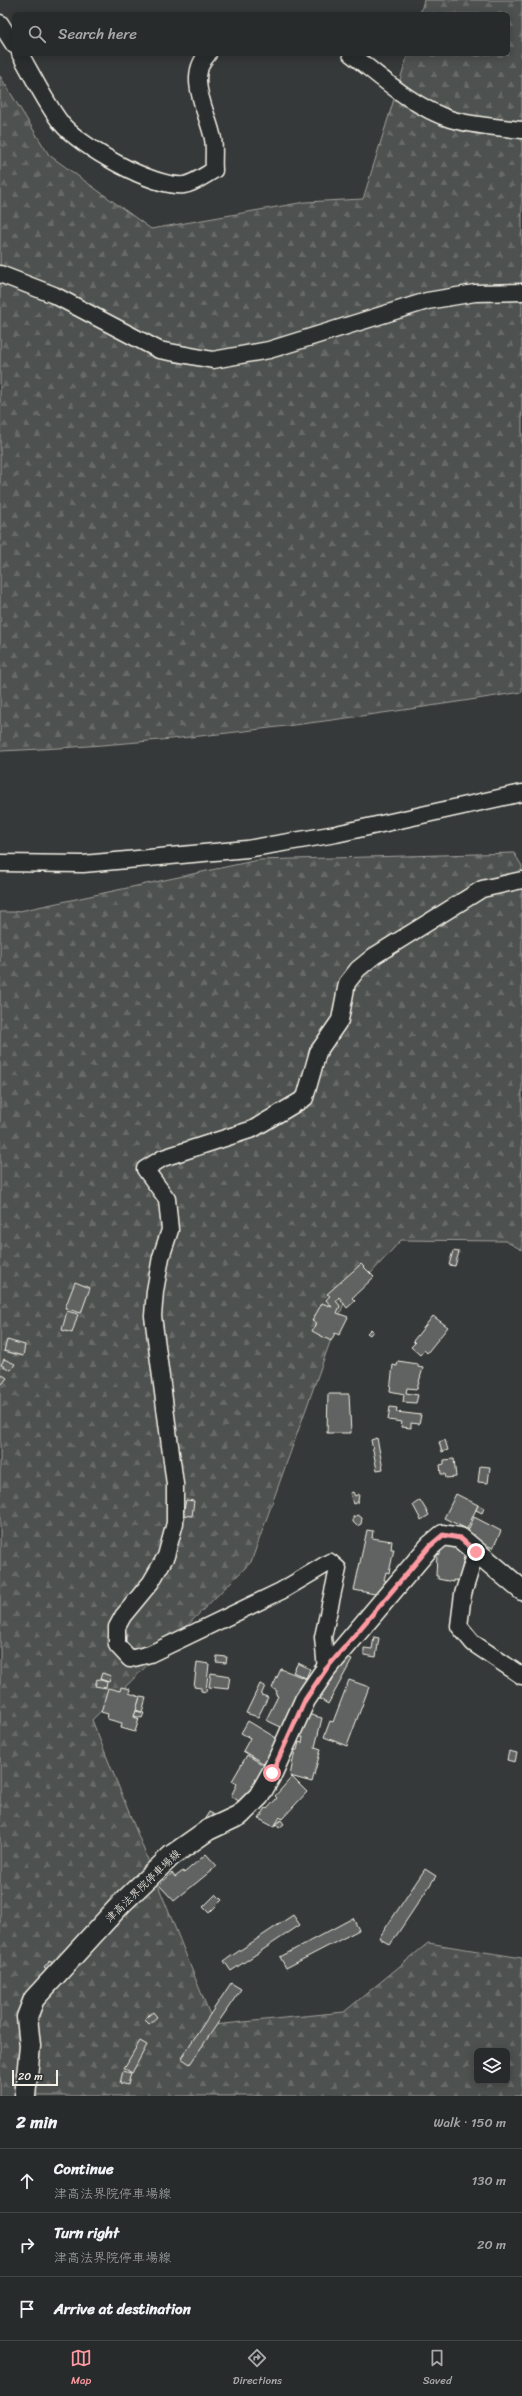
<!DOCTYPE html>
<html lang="en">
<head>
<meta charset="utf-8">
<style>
  :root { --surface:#282b2b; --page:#303333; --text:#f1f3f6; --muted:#a5a7a9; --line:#444747; --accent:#ff9aa2 }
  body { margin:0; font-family:Sriracha,"Klee One",sans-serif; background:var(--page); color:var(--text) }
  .controls { position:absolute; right:12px; bottom:12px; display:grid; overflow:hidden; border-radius:6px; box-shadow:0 2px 10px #0003 }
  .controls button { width:36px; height:36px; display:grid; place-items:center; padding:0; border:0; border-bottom:1px solid var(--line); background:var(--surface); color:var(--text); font:20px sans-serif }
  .scale { position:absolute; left:12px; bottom:10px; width:46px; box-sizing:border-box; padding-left:4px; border:2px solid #f4f1e8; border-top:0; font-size:11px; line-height:14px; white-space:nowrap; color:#f4f1e8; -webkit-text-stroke:3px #2a2d2e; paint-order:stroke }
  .stop { position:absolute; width:12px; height:12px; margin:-9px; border:3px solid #ff9aa2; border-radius:50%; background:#fff }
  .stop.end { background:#ff9aa2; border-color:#fff; box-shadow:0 1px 4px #0008 }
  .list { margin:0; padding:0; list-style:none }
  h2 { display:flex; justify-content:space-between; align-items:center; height:52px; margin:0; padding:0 16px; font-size:17px }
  h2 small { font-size:13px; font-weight:400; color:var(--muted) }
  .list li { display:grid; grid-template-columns:26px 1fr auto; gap:12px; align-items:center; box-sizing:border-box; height:64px; padding:0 16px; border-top:1px solid var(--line) }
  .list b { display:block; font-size:15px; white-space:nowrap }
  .list p { margin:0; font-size:13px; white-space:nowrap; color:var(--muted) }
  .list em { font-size:13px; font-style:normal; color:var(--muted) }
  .icon { flex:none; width:22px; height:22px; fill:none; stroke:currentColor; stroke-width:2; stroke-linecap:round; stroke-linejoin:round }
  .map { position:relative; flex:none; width:522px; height:2096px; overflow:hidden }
  .search { position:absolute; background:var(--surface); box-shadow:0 2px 10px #0003; left:12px; right:12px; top:12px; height:44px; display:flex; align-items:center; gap:10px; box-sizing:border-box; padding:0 14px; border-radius:6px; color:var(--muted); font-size:15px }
  .sheet { height:244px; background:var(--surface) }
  nav { display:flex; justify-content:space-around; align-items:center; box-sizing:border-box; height:56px; border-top:1px solid var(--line); background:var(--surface); font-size:11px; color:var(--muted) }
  nav a { display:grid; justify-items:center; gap:2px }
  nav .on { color:var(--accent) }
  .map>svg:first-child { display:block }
  .forest { fill:url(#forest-firs); stroke:#a1a19c; fill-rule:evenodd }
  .building { fill:#616362; stroke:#f4f1e8 }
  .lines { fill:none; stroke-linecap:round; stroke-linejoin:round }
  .minor-casing { stroke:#f4f1e8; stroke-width:19 }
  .major-casing { stroke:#f4f1e8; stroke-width:23 }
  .minor { stroke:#2a2d2e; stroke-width:16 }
  .major { stroke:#2a2d2e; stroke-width:20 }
  .route { stroke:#ff9aa2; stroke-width:5 }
  .labels { text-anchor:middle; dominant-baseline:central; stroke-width:4; stroke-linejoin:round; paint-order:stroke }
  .street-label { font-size:11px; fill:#f4f1e8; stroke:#2a2d2e }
</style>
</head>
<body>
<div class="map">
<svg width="522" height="2096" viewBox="0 0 522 2096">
  <defs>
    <pattern id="forest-firs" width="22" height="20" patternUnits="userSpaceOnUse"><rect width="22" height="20" fill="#4e514f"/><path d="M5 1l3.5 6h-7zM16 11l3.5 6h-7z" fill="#686a68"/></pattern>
  </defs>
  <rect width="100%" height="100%" fill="#363939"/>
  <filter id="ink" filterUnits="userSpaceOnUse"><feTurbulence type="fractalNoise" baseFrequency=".025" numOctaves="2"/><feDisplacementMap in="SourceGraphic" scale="8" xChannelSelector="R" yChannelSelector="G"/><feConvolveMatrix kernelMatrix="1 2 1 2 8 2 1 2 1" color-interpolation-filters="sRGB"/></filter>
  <g filter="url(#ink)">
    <g class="forest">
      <path d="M424,0H522V692C349,719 175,744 0,751V76L49,155L151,229L305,202L363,199L408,54H508V14H420Z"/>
      <path d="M514,853L522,866V1250L505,1241L401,1240L344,1303L251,1562L92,1720L214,2025L344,2012L428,1943L522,1958V2096H0V912H15L258,860ZM477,2051H507V2081H477Z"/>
    </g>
    <g class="building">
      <path d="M453,1251L459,1252L455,1266L449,1265Z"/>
      <path d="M361,1264L374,1277L352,1298L355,1301L347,1308L339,1297L336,1301L340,1306L337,1313L348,1317L339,1335L335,1333L331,1341L312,1331L316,1323L312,1321L322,1303L332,1307L326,1300L330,1296L327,1294Z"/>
      <path d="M75,1282L90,1288L81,1313L65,1308Z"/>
      <path d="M67,1311L78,1314L72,1333L62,1330Z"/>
      <path d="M433,1316L448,1327L427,1353L424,1350L420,1355L411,1347L415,1343L413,1341Z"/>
      <path d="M371,1329L373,1331L370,1335L367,1333Z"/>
      <path d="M7,1340L25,1345L23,1356L4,1351Z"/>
      <path d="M4,1359L15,1364L11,1370L1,1365Z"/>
      <path d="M398,1361L418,1364V1367L423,1368L417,1389L407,1388L406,1393L418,1395L416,1403L403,1402L404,1394L390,1391L393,1365L397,1366Z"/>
      <path d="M1,1374L7,1378L2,1384L0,1383Z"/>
      <path d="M328,1394H349L351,1433H327Z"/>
      <path d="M390,1407L397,1408L396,1412L421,1415L419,1424L411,1423V1428L401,1427L402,1422L388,1420Z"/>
      <path d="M377,1438L383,1469L377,1470L371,1440Z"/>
      <path d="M445,1440L448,1450L442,1452L439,1442Z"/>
      <path d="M454,1459L456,1477L446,1478L445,1474H441L440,1465L444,1464V1460Z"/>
      <path d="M480,1466L490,1467L488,1483L478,1482Z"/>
      <path d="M353,1492L355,1496L359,1494L358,1502L353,1504L350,1493Z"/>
      <path d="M456,1494L478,1505L467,1529L444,1518Z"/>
      <path d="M186,1500L194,1501L192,1516L183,1515Z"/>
      <path d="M420,1500L429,1515L421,1520L413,1505Z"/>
      <path d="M478,1505L484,1508L482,1513L476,1510Z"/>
      <path d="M358,1515L362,1518L361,1524L357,1526L353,1522V1517Z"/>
      <path d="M474,1517L501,1531L493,1548L486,1545L484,1549L466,1535Z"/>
      <path d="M367,1530L373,1531L372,1538L392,1541L391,1549H394L389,1573L386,1572L384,1580L386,1581L380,1595L354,1590Z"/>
      <path d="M441,1545L465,1549L460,1581L453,1580V1582L438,1579V1576H436L437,1554L440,1555Z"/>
      <path d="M374,1637L379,1638L376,1657L364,1655V1648L372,1649Z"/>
      <path d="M217,1656L227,1657L226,1663L216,1662Z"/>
      <path d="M345,1657L352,1660L328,1704L318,1698L328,1681L331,1682Z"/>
      <path d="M197,1662L209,1664L206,1692L201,1691V1688L194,1687Z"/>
      <path d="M298,1663L310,1669L306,1678L293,1672Z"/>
      <path d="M281,1669L307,1679L285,1729L266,1720L278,1696L276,1695L277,1691L272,1688Z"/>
      <path d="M102,1673L111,1676L109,1682L100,1679Z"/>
      <path d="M211,1673L230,1676L228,1689L209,1687Z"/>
      <path d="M97,1679L107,1682L106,1688L95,1686Z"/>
      <path d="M349,1680L369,1687L347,1746L324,1737L330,1721L333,1722Z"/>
      <path d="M260,1684L265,1686L261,1695L268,1697L258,1717L246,1713Z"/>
      <path d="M121,1687L130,1689L129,1693L140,1697L134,1717L139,1719L135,1732L121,1728L122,1723L107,1719L108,1714L101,1712L108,1688L120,1691Z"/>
      <path d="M140,1697L146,1698L142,1712L136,1710Z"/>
      <path d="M136,1711L144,1713L142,1718L134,1716Z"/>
      <path d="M307,1714L322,1718L315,1747L321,1749L312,1782L290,1776L295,1750H297L299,1742L302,1743L303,1737H300Z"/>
      <path d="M248,1721L278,1739L271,1750L274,1752L266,1765L243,1751L250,1738L241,1733Z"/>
      <path d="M509,1751L517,1753L515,1762L507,1760Z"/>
      <path d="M247,1755L267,1767L243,1804L231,1796L237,1784L232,1781Z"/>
      <path d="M292,1777L307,1792L282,1819L280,1817L274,1827L259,1819L266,1808L267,1809L277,1798L275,1796Z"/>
      <path d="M209,1812L213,1814L208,1823L204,1820Z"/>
      <path d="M281,1820L284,1824L279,1828L276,1824Z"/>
      <path d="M206,1854L217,1866L174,1901L159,1885L172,1873L175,1877L183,1871L184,1873Z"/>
      <path d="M425,1869L436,1876L390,1945L379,1938Z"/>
      <path d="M216,1894L222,1900L209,1913L203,1907Z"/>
      <path d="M293,1915L300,1925L231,1971L224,1961Z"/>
      <path d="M353,1918L359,1930L286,1968L280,1957Z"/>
      <path d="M50,1961L55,1965L49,1972L44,1968Z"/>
      <path d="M231,1983L241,1989L190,2064L181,2058Z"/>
      <path d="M153,2012L157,2017L149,2024L144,2019Z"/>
      <path d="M140,2041L147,2045L132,2073L124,2068Z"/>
      <path d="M123,2071L131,2073L128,2085L120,2083Z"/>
    </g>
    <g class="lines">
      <g class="minor-casing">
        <g id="minor">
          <path d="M0,23L14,45"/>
          <path d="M20,54C33,76 45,102 61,123C79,146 153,188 184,185C195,183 205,175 214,170C213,159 215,149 213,139C208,112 185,77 208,54"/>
          <path d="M351,54C381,77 413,107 450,119C472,126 499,127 522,130"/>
          <path d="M0,274L54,295L159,350L213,360L269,350L427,301L475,293L522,292"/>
          <path d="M0,863L83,864L247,849L336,834L522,793"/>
          <path d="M476,1552L463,1594L459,1626L473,1643L522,1676"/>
          <path d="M326,1669L323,1637L338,1569L330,1562L281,1591L150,1654L130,1659L117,1645V1627L123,1616L151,1582L166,1556L175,1523V1484L153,1316L155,1291L161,1257L170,1230L167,1199L145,1169L163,1158L253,1129L305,1098L318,1052L340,1020L347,983L358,969L374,956L482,889L522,880"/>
        </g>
      </g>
      <g class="major-casing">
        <path id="major" d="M25,2096L30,2046L27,2017L34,1999L122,1903L171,1856L208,1830L240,1815L259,1796L272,1773L305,1700L326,1669L430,1546L443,1535L460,1538L522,1590"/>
      </g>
      <use href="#minor" class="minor"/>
      <use href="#major" class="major"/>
    </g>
  </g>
  <g class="lines" filter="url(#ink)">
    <path class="route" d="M272,1773L305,1700L326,1669L430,1546L443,1535L460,1538L476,1552"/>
  </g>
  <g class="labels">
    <g class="street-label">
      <text transform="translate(143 1886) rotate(-44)">津高法界院停車場線</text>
    </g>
  </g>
</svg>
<div class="controls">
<button><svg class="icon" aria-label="layers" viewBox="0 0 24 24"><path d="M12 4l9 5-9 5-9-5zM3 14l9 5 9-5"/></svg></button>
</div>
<div class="scale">20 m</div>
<div class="stop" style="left:272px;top:1773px"></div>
<div class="stop end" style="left:476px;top:1552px"></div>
<div class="search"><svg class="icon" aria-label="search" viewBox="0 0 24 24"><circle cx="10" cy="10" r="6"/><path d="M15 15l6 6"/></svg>Search here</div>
</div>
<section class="sheet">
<h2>2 min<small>Walk · 150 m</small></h2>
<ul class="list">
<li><svg class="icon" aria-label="ahead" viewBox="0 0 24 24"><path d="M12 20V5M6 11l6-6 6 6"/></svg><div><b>Continue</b><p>津高法界院停車場線</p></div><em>130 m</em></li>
<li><svg class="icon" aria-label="right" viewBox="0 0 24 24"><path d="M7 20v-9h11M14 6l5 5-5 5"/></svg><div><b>Turn right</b><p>津高法界院停車場線</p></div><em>20 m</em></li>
<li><svg class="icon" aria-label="arrive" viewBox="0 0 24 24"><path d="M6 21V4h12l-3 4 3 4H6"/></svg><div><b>Arrive at destination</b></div></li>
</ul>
</section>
<nav>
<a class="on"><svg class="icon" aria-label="map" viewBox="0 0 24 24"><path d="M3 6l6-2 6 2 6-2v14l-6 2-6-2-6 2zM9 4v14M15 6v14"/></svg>Map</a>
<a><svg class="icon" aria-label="directions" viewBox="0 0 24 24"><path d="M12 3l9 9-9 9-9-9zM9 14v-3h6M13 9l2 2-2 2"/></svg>Directions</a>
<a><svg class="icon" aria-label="saved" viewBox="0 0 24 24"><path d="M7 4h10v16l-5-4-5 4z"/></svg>Saved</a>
</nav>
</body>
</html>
